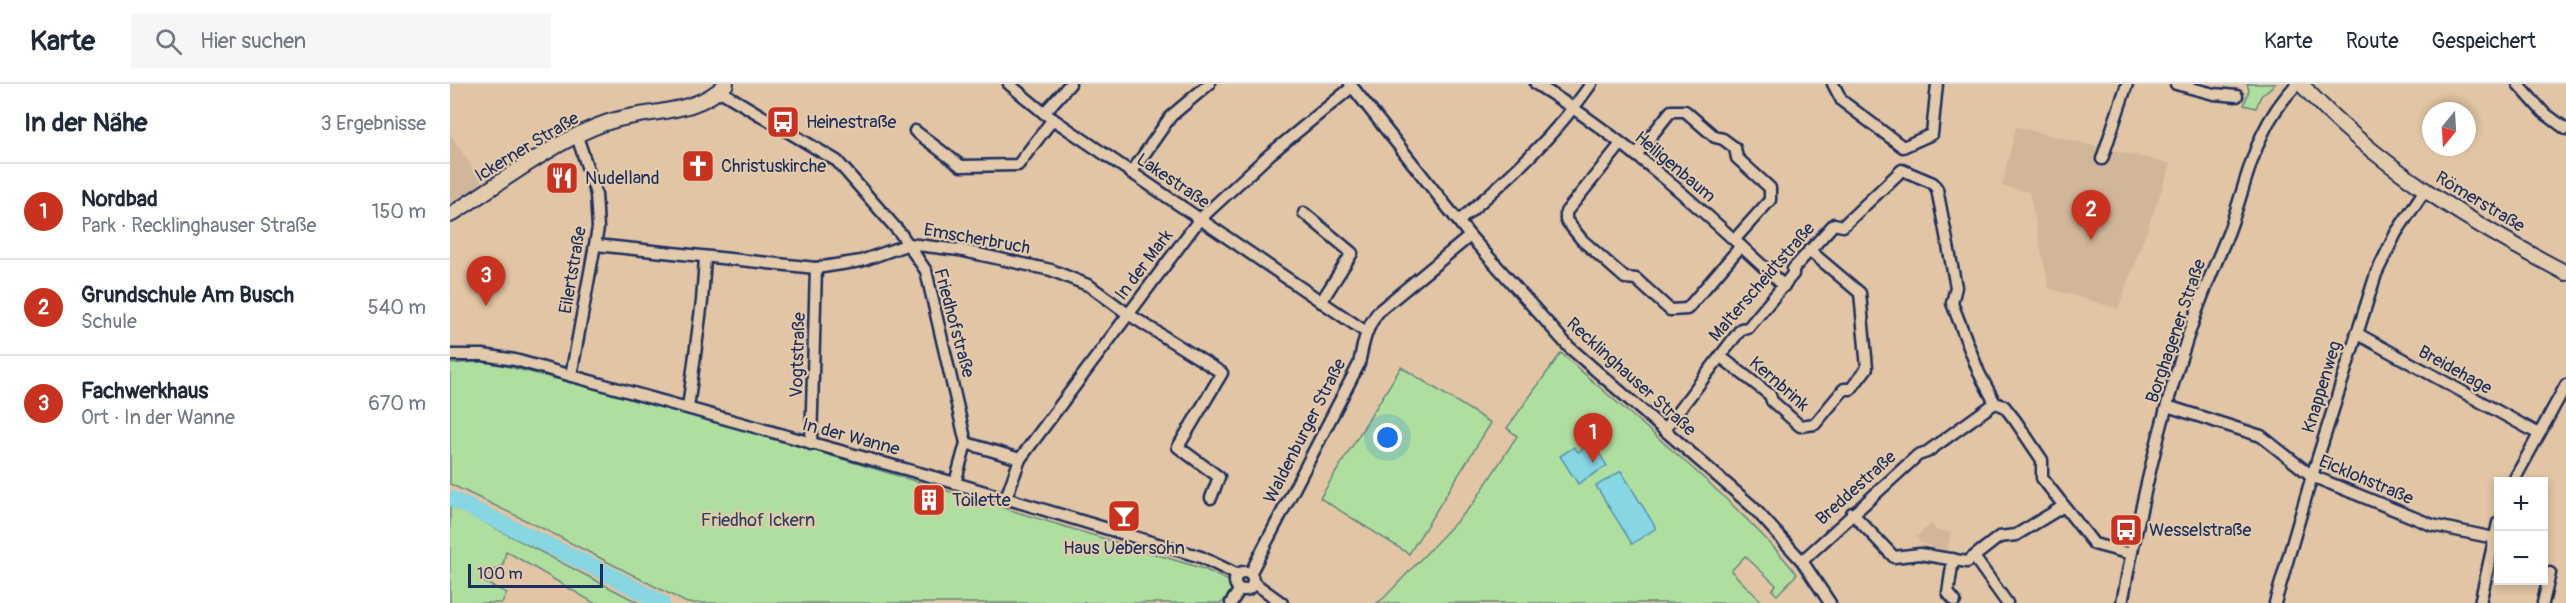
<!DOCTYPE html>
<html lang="de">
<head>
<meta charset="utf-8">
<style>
  :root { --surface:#fff; --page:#f6f6f7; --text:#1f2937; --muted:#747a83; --line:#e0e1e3; --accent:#c8321e }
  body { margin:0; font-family:Pangolin,sans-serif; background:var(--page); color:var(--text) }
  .controls { position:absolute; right:18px; bottom:18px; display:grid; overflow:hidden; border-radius:0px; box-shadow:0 3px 9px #0003 }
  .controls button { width:54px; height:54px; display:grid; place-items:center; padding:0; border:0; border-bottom:2px solid var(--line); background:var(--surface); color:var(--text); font:30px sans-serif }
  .compass { position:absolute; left:1972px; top:18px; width:54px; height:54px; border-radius:50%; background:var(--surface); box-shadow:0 3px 9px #0003; rotate:198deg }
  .scale { position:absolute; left:18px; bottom:15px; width:135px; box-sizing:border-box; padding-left:6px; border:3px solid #1b2f5e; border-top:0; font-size:16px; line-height:21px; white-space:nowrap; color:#1b2f5e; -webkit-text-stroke:4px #e2caaa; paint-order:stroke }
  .you { position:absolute; left:938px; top:354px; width:21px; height:21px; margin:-15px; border:4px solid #fff; border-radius:50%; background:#1a73e8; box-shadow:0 0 0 9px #1a73e833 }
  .badge { display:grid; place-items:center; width:39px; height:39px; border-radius:50%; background:var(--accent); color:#fff; font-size:20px; font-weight:700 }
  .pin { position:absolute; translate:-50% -50px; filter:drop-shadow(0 2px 3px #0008) }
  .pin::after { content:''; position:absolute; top:32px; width:21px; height:18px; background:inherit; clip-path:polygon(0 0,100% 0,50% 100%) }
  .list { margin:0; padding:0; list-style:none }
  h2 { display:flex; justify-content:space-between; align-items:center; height:78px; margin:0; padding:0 24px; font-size:26px }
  h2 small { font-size:20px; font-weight:400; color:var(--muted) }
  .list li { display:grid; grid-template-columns:39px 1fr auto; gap:18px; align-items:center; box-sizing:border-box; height:96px; padding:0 24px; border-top:2px solid var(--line) }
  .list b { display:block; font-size:22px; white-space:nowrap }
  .list p { margin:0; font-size:20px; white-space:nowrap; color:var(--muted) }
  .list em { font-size:20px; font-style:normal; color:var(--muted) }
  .icon { flex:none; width:33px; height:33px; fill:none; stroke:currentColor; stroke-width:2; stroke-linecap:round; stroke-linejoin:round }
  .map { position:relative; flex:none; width:2116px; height:519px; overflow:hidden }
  header { display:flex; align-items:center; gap:36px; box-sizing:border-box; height:84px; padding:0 30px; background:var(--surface); border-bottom:2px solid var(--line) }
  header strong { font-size:28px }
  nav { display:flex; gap:33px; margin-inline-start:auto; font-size:21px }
  .search { width:420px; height:54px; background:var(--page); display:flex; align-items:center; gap:15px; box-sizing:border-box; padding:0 21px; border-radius:0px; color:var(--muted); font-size:22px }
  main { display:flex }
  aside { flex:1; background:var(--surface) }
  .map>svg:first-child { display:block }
  .built { fill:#d2b69a }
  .green { fill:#afdf9f; stroke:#65877e; stroke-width:1.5 }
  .water { fill:#86d6e3; stroke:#5b93ae; stroke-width:1.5 }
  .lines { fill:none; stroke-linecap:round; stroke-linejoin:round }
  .river { stroke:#86d6e3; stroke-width:16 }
  .minor-casing { stroke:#1b2f5e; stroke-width:15 }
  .major-casing { stroke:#1b2f5e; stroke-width:18 }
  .minor { stroke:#e2caaa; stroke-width:10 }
  .major { stroke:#e2caaa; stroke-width:14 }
  .labels { text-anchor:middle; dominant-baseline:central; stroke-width:4.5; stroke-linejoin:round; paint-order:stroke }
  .poi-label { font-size:18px; fill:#1b2f5e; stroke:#e2caaa; text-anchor:start }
  .street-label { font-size:18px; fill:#1b2f5e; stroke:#e2caaa }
  .park-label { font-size:18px; fill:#2a4164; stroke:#e2caaa }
</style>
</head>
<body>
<header>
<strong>Karte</strong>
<div class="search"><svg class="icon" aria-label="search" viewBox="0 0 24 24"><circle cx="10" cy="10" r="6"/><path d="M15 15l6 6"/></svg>Hier suchen</div>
<nav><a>Karte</a><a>Route</a><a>Gespeichert</a></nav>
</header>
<main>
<aside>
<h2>In der Nähe<small>3 Ergebnisse</small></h2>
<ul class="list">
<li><span class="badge">1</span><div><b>Nordbad</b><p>Park · Recklinghauser Straße</p></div><em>150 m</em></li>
<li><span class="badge">2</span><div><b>Grundschule Am Busch</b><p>Schule</p></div><em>540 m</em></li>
<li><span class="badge">3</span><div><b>Fachwerkhaus</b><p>Ort · In der Wanne</p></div><em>670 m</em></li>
</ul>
</aside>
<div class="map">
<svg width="2116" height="519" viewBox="0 0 2116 519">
  <rect width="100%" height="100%" fill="#e1c5a4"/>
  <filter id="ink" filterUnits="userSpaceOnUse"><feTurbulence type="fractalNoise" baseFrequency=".0167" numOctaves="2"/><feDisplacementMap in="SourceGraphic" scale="12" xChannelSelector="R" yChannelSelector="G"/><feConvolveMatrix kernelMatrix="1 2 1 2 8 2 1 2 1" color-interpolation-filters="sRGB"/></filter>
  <g filter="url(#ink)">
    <g class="built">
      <path d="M1566,43L1721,80L1668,225L1599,204L1579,108L1552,102Z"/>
      <path d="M0,50L36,104L0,127Z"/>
      <path d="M1481,440L1486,446L1501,449L1497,468L1471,459L1466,453Z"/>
    </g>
    <g class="green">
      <path d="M1797,0H1825L1811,12L1806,24L1794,21L1799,6Z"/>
      <path d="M1111,269C1191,342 1278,407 1347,490L1327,511L1322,506L1326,501L1295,472L1281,487L1313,519H927L934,514L1023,420L1067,352L1057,344Z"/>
      <path d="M35,277L231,326L754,485L785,500L772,519H237L96,446L0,400V280Z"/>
      <path d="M951,283L1041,339L959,470L870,414Z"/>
      <path d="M0,422L18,430L189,519H144L56,467L53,481L29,496L57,509L52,519H0Z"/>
    </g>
    <g class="water">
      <path d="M1142,358L1157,382L1128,400L1110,372L1124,363L1128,368Z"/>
      <path d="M1171,387L1206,444L1182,460L1146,402Z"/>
    </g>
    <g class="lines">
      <path class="river" d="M0,414L160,491L212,519"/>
      <g class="minor-casing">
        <g id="minor">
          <path d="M559,0L594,29L916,248"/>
          <path d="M900,0L1020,152L1119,263L1303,423L1352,477L1380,519"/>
          <path d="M1086,0C1177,56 1256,129 1334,202"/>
          <path d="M1383,0L1392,17L1453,63L1482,50L1487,0"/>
          <path d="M1726,0L1764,10L1787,12"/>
          <path d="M2068,0L2093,28L2116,45"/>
          <path d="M270,7L387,77L451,150L476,187L516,359L505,399"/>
          <path d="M594,29L620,0"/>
          <path d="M465,47L511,82L568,81L603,35"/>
          <path d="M1171,60L1116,128V136L1132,156L1175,194L1186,195L1220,226L1237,225L1291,162"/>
          <path d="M1186,71L1221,27H1235L1265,53L1273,55L1285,64L1287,74L1320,104V116L1285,155"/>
          <path d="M1652,75L1677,0"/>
          <path d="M681,89L721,32L759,0"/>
          <path d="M854,129L902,169L871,218"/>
          <path d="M1009,137C1058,95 1104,53 1141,0"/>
          <path d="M146,161L366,184L411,177L459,160L509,166L601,186L640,202L678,230L772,289L728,363L769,393L761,414"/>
          <path d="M1906,249L2089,350"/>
          <path d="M0,271H33L65,276L505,399L751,473L788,491"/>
          <path d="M1271,273L1320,311L1322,317L1350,342L1365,340L1394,305H1401L1417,284L1410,209L1359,166"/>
          <path d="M121,292L148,144L146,110L127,52"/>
          <path d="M1717,322L1811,352L1862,392L1982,441L2044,454"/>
          <path d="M238,324L252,217L255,174"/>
          <path d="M1214,346L1291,245L1298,244L1343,190V185L1384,140L1393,142L1452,86L1483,99L1487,105L1506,203L1502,219L1529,289L1545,319L1554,322L1565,336L1592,376V394L1644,460L1681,470"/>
          <path d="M516,359L570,375"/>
          <path d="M361,360L366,184"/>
          <path d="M2063,398L2116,301"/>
          <path d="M556,414L570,375L749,136L819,71L902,3"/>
          <path d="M1402,429L1444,473L1470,470L1517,478L1549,453L1566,451L1614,422"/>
          <path d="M1524,473L1557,519"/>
          <path d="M1503,475L1498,509L1505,517"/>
          <path d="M1352,477L1468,371L1477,368L1545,319"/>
          <circle cx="794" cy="497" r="9"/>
          <path d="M800,490L909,280C913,260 916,243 929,227L1020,152"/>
          <path d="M803,498L832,519"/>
          <path d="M781,519L790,505"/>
          <path d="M1672,519C1690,423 1712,324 1745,232C1755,203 1768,175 1779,147C1800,90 1803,46 1847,0"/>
          <path d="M1825,519L1862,392L1926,190L1946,149L1975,106"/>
          <path d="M2030,519L2048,439"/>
          <path d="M2093,519L2100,489"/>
        </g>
      </g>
      <g class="major-casing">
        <g id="major">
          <path d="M1851,0C1925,81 2019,138 2116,189"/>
          <path d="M0,131C47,102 117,47 169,35C206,26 248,29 276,0"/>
        </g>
      </g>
      <use href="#minor" class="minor"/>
      <use href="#major" class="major"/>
    </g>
  </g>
  <defs>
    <g id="bus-square" transform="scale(1.725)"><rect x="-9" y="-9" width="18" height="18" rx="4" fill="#c8321e" stroke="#e2caaa"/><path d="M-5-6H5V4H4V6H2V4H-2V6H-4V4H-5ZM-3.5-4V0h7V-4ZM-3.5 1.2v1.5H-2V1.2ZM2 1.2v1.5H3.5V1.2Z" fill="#fff"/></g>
    <g id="church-square" transform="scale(1.725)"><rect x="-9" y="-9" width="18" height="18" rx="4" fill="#c8321e" stroke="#e2caaa"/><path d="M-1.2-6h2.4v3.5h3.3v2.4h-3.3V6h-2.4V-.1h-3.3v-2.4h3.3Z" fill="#fff"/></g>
    <g id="restaurant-square" transform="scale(1.725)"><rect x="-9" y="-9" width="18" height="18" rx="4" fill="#c8321e" stroke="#e2caaa"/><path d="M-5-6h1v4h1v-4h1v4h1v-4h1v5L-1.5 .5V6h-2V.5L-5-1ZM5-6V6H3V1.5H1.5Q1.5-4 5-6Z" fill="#fff"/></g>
    <g id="building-square" transform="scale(1.725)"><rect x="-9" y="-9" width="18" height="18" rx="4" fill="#c8321e" stroke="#e2caaa"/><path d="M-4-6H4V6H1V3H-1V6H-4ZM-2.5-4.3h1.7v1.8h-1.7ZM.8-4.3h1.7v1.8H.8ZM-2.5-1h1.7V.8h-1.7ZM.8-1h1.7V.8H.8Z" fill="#fff"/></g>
    <g id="bar-square" transform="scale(1.725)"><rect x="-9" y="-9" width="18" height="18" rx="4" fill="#c8321e" stroke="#e2caaa"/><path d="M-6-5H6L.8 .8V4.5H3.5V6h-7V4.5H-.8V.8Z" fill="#fff"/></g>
  </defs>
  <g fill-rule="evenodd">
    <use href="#bus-square" x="333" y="38"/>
    <use href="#church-square" x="248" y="82"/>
    <use href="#restaurant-square" x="112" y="94"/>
    <use href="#building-square" x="479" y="416"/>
    <use href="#bar-square" x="674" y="432"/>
    <use href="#bus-square" x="1676" y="446"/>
  </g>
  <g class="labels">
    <g class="poi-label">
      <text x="356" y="38">Heinestraße</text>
      <text x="271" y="82">Christuskirche</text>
      <text x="135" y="94">Nudelland</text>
      <text x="502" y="416">Toilette</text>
      <text x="1699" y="446">Wesselstraße</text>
      <text x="674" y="464" text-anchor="middle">Haus Uebersohn</text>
    </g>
    <g class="street-label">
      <text transform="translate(77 63) rotate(-31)">Ickerner Straße</text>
      <text transform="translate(1225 83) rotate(40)">Heiligenbaum</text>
      <text transform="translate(723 97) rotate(34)">Lakestraße</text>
      <text transform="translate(2030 118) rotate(31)">Römerstraße</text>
      <text transform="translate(527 155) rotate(10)">Emscherbruch</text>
      <text transform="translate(694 181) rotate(-53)">In der Mark</text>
      <text transform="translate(123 186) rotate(-80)">Eilertstraße</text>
      <text transform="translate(1312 198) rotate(-49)">Malterscheidtstraße</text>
      <text transform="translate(504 239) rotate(75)">Friedhofstraße</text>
      <text transform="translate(1726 247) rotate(-71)">Borghagener Straße</text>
      <text transform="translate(348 271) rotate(-88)">Vogtstraße</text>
      <text transform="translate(2005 286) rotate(29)">Breidehage</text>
      <text transform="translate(1181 293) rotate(42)">Recklinghauser Straße</text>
      <text transform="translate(1329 300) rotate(41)">Kernbrink</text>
      <text transform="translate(1872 303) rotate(-73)">Knappenweg</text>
      <text transform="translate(855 347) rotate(-63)">Waldenburger Straße</text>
      <text transform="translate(401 353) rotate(15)">In der Wanne</text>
      <text transform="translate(1916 396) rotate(23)">Eicklohstraße</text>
      <text transform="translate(1406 404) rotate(-42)">Breddestraße</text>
    </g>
    <g class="park-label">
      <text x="308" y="436">Friedhof Ickern</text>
    </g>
  </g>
</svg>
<div class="controls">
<button>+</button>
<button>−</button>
</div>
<svg class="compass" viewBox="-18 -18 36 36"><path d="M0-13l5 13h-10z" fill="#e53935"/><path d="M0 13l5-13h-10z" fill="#747a83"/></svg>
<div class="scale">100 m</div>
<div class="you"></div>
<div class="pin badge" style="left:1143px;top:379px">1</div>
<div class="pin badge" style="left:1641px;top:156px">2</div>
<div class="pin badge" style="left:36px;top:222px">3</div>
</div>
</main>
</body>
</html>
